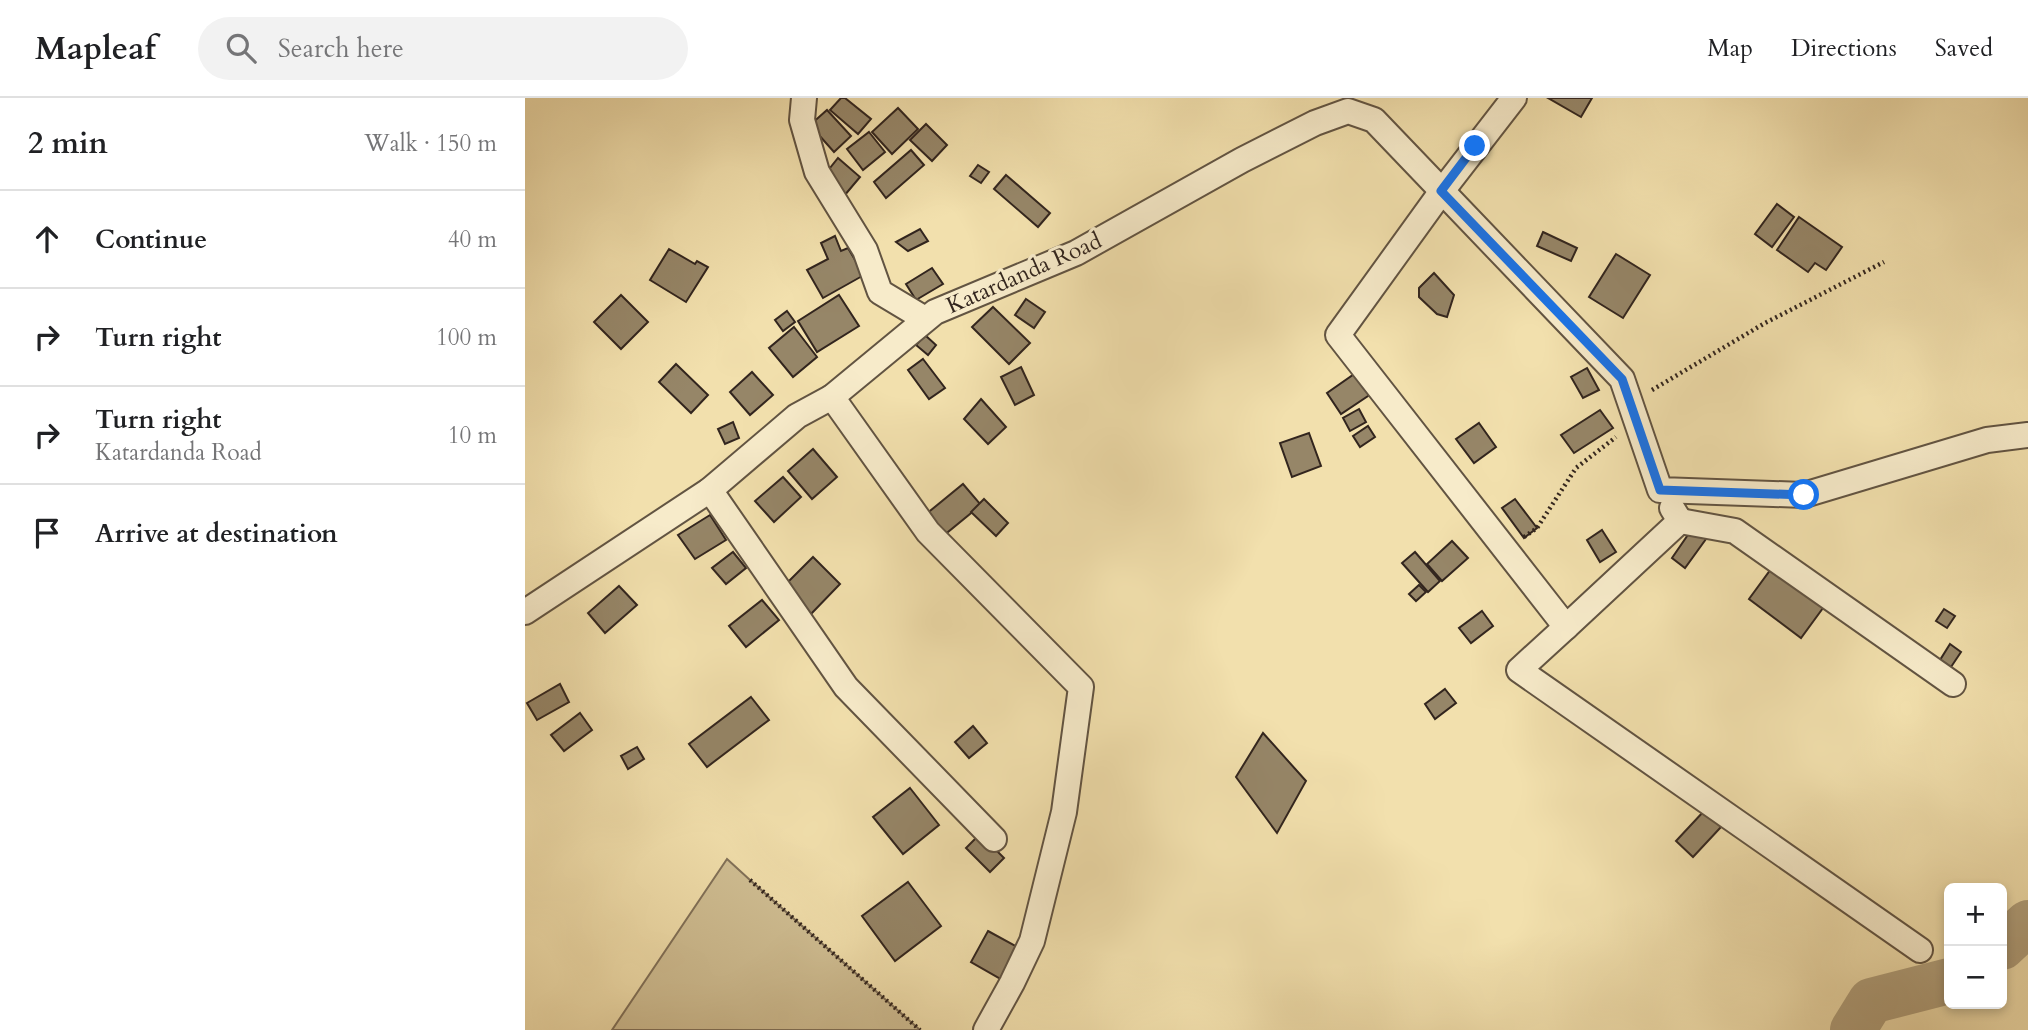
<!DOCTYPE html>
<html lang="en">
<head>
<meta charset="utf-8">
<style>
  :root { --surface:#fff; --page:#f2f2f2; --text:#202124; --muted:#757577; --line:#e0e0e0 }
  body { margin:0; font-family:Cardo,serif; background:var(--page); color:var(--text) }
  .controls { position:absolute; right:21px; bottom:21px; display:grid; overflow:hidden; border-radius:10px; box-shadow:0 4px 10px #0003 }
  .controls button { width:63px; height:63px; display:grid; place-items:center; padding:0; border:0; border-bottom:2px solid var(--line); background:var(--surface); color:var(--text); font:35px sans-serif }
  .stop { position:absolute; width:21px; height:21px; margin:-16px; border:5px solid #1a73e8; border-radius:50%; background:#fff }
  .stop.end { background:#1a73e8; border-color:#fff; box-shadow:0 2px 7px #0008 }
  .list { margin:0; padding:0; list-style:none }
  h2 { display:flex; justify-content:space-between; align-items:center; height:91px; margin:0; padding:0 28px; font-size:30px }
  h2 small { font-size:23px; font-weight:400; color:var(--muted) }
  .list li { display:grid; grid-template-columns:46px 1fr auto; gap:21px; align-items:center; box-sizing:border-box; height:98px; padding:0 28px; border-top:2px solid var(--line) }
  .list b { display:block; font-size:26px; white-space:nowrap }
  .list p { margin:0; font-size:23px; white-space:nowrap; color:var(--muted) }
  .list em { font-size:23px; font-style:normal; color:var(--muted) }
  .icon { flex:none; width:38px; height:38px; fill:none; stroke:currentColor; stroke-width:2; stroke-linecap:round; stroke-linejoin:round }
  .map { position:relative; flex:none; width:1503px; height:932px; overflow:hidden }
  header { display:flex; align-items:center; gap:42px; box-sizing:border-box; height:98px; padding:0 35px; background:var(--surface); border-bottom:2px solid var(--line) }
  header strong { font-size:33px }
  nav { display:flex; gap:38px; margin-inline-start:auto; font-size:24px }
  .search { width:490px; height:63px; background:var(--page); display:flex; align-items:center; gap:18px; box-sizing:border-box; padding:0 24px; border-radius:38px; color:var(--muted); font-size:26px }
  main { display:flex }
  aside { flex:1; background:var(--surface) }
  .map>svg:first-child { display:block }
  .green { fill:#d1c095; stroke:#82725a; stroke-width:2 }
  .lines { fill:none; stroke-linecap:round; stroke-linejoin:round }
  .river { stroke:#b1a07c; stroke-width:46 }
  .building { fill:#968668; stroke:#32251e; stroke-width:2 }
  .minor-casing { stroke:#625442; stroke-width:28 }
  .path { stroke:#32251e; stroke-width:4.5; stroke-dasharray:2 3.5; stroke-linecap:butt }
  .minor { stroke:#f7ebca; stroke-width:24 }
  .route { stroke:#1a73e8; stroke-width:9 }
  .labels { text-anchor:middle; dominant-baseline:central; stroke-width:6; stroke-linejoin:round; paint-order:stroke }
  .street-label { font-size:23px; fill:#32251e; stroke:#f7ebca }
</style>
</head>
<body>
<header>
<strong>Mapleaf</strong>
<div class="search"><svg class="icon" aria-label="search" viewBox="0 0 24 24"><circle cx="10" cy="10" r="6"/><path d="M15 15l6 6"/></svg>Search here</div>
<nav><a>Map</a><a>Directions</a><a>Saved</a></nav>
</header>
<main>
<aside>
<h2>2 min<small>Walk · 150 m</small></h2>
<ul class="list">
<li><svg class="icon" aria-label="ahead" viewBox="0 0 24 24"><path d="M12 20V5M6 11l6-6 6 6"/></svg><div><b>Continue</b></div><em>40 m</em></li>
<li><svg class="icon" aria-label="right" viewBox="0 0 24 24"><path d="M7 20v-9h11M14 6l5 5-5 5"/></svg><div><b>Turn right</b></div><em>100 m</em></li>
<li><svg class="icon" aria-label="right" viewBox="0 0 24 24"><path d="M7 20v-9h11M14 6l5 5-5 5"/></svg><div><b>Turn right</b><p>Katardanda Road</p></div><em>10 m</em></li>
<li><svg class="icon" aria-label="arrive" viewBox="0 0 24 24"><path d="M6 21V4h12l-3 4 3 4H6"/></svg><div><b>Arrive at destination</b></div></li>
</ul>
</aside>
<div class="map">
<svg width="1503" height="932" viewBox="0 0 1503 932">
  <rect width="100%" height="100%" fill="#f2e0ad"/>
  <filter id="stains"><feTurbulence type="fractalNoise" baseFrequency=".00286" numOctaves="4"/><feColorMatrix values="0 0 0 0 .2 0 0 0 0 .09 0 0 0 0 .02 0 0 0 .5 -.17"/></filter>
  <radialGradient id="worn" r=".72"><stop offset=".6" stop-color="#630" stop-opacity="0"/><stop offset="1" stop-color="#630" stop-opacity=".3"/></radialGradient>
  <path class="green" d="M202,761L225,782L395,932H87Z"/>
  <g class="lines">
    <g class="river">
      <path d="M1477,849L1503,825"/>
      <path d="M1328,932L1346,903L1424,883"/>
    </g>
  </g>
  <g class="building">
    <path d="M316,0H320L346,21L333,36L305,12Z"/>
    <path d="M1023,0H1067L1056,19Z"/>
    <path d="M373,10L393,31L367,56L347,34Z"/>
    <path d="M302,12L326,38L309,54L285,27Z"/>
    <path d="M401,26L422,47L407,63L385,42Z"/>
    <path d="M344,34L360,54L338,72L322,51Z"/>
    <path d="M386,52L399,67L361,100L349,84Z"/>
    <path d="M313,60L335,79L319,98L297,80Z"/>
    <path d="M453,67L464,74L456,85L445,78Z"/>
    <path d="M481,77L525,115L513,129L469,91Z"/>
    <path d="M1252,106L1269,119L1247,149L1230,136Z"/>
    <path d="M1274,119L1317,149L1301,172L1290,165L1283,174L1252,152Z"/>
    <path d="M395,131L403,143L383,153L371,144Z"/>
    <path d="M1018,134L1052,150L1046,163L1012,148Z"/>
    <path d="M310,138L316,153L323,150L339,177L298,200L282,172L303,161L296,145Z"/>
    <path d="M144,151L170,166L172,163L183,169L161,204L125,182Z"/>
    <path d="M1091,156L1125,177L1098,220L1064,199Z"/>
    <path d="M407,170L418,186L391,202L381,186Z"/>
    <path d="M909,175L929,197L922,219L912,216L894,199V190Z"/>
    <path d="M96,197L123,224L96,251L69,224Z"/>
    <path d="M314,197L334,228L292,254L273,223Z"/>
    <path d="M501,201L520,214L509,230L490,217Z"/>
    <path d="M468,209L505,245L484,266L447,229Z"/>
    <path d="M262,213L270,224L258,233L250,222Z"/>
    <path d="M269,229L292,259L268,279L244,250Z"/>
    <path d="M400,237L411,247L403,257L391,247Z"/>
    <path d="M398,261L420,290L404,301L383,272Z"/>
    <path d="M151,266L183,297L166,315L134,284Z"/>
    <path d="M496,269L509,297L490,307L476,279Z"/>
    <path d="M1062,270L1074,292L1058,300L1046,279Z"/>
    <path d="M835,272L849,294L816,316L802,295Z"/>
    <path d="M227,274L248,297L225,317L205,294Z"/>
    <path d="M456,301L481,329L463,346L439,321Z"/>
    <path d="M834,311L841,324L825,333L818,320Z"/>
    <path d="M1075,312L1088,330L1049,355L1036,337Z"/>
    <path d="M208,324L214,340L200,346L193,331Z"/>
    <path d="M954,325L971,349L949,365L931,341Z"/>
    <path d="M843,328L850,339L835,349L828,338Z"/>
    <path d="M784,335L796,368L767,379L755,345Z"/>
    <path d="M288,351L312,379L287,401L263,373Z"/>
    <path d="M258,379L276,399L249,424L230,403Z"/>
    <path d="M438,386L456,407L418,438L400,417Z"/>
    <path d="M459,401L483,425L471,438L446,414Z"/>
    <path d="M990,401L1012,430L999,440L977,410Z"/>
    <path d="M185,417L201,442L170,461L153,437Z"/>
    <path d="M1167,431L1181,441L1160,470L1147,460Z"/>
    <path d="M1077,432L1091,454L1075,464L1062,442Z"/>
    <path d="M927,443L943,460L917,483L902,466Z"/>
    <path d="M208,454L221,470L201,486L187,470Z"/>
    <path d="M890,454L915,483L903,494L877,465Z"/>
    <path d="M288,459L315,486L285,517L257,490Z"/>
    <path d="M1246,471L1298,510L1276,540L1224,501Z"/>
    <path d="M894,487L901,494L891,503L884,496Z"/>
    <path d="M94,488L112,507L80,535L63,515Z"/>
    <path d="M237,502L254,522L221,549L204,528Z"/>
    <path d="M1419,511L1430,518L1422,530L1411,523Z"/>
    <path d="M957,513L968,528L946,545L934,530Z"/>
    <path d="M1425,546L1436,554L1426,569L1415,562Z"/>
    <path d="M35,586L44,604L12,622L2,605Z"/>
    <path d="M920,591L931,605L910,621L900,606Z"/>
    <path d="M226,599L244,622L182,669L164,646Z"/>
    <path d="M55,615L67,632L39,653L26,637Z"/>
    <path d="M448,628L462,645L444,660L430,644Z"/>
    <path d="M738,635L781,683L752,735L711,679Z"/>
    <path d="M112,649L119,661L103,671L96,658Z"/>
    <path d="M385,690L414,727L378,756L348,719Z"/>
    <path d="M1179,713L1196,729L1168,759L1151,743Z"/>
    <path d="M455,736L479,760L465,774L441,750Z"/>
    <path d="M383,784L416,828L370,863L337,818Z"/>
    <path d="M463,833L498,852L481,884L446,864Z"/>
  </g>
  <g class="lines">
    <g class="minor-casing">
      <g id="minor">
        <path d="M279,0L277,22L292,74L340,152L355,194L400,221"/>
        <path d="M307,299L403,434L556,589L539,714L507,843L487,885L461,932"/>
        <path d="M185,392L321,589L469,741"/>
        <path d="M1155,423L1210,433L1428,586"/>
        <path d="M0,514L185,392L272,318L307,299L410,214L551,155L717,62L790,25L823,13L849,22L917,93L989,0"/>
        <path d="M1041,529L1155,423L1147,410"/>
        <path d="M1395,852L994,572L1041,529L813,237L917,93L1097,281L1135,392L1279,397L1462,342L1503,337"/>
      </g>
    </g>
    <g class="path">
      <path d="M1127,292L1240,225L1359,164"/>
      <path d="M999,439L1012,430L1051,370L1091,339"/>
      <path d="M225,782L395,932"/>
    </g>
    <use href="#minor" class="minor"/>
  </g>
  <g class="lines">
    <path class="route" d="M950,48L916,93L1097,281L1135,392L1279,397"/>
  </g>
  <g class="labels">
    <g class="street-label">
      <text transform="translate(499 175) rotate(-24)">Katardanda Road</text>
    </g>
  </g>
  <rect width="100%" height="100%" filter="url(#stains)"/>
  <rect width="100%" height="100%" fill="url(#worn)"/>
</svg>
<div class="controls">
<button>+</button>
<button>−</button>
</div>
<div class="stop" style="left:1279px;top:397px"></div>
<div class="stop end" style="left:950px;top:48px"></div>
</div>
</main>
</body>
</html>
